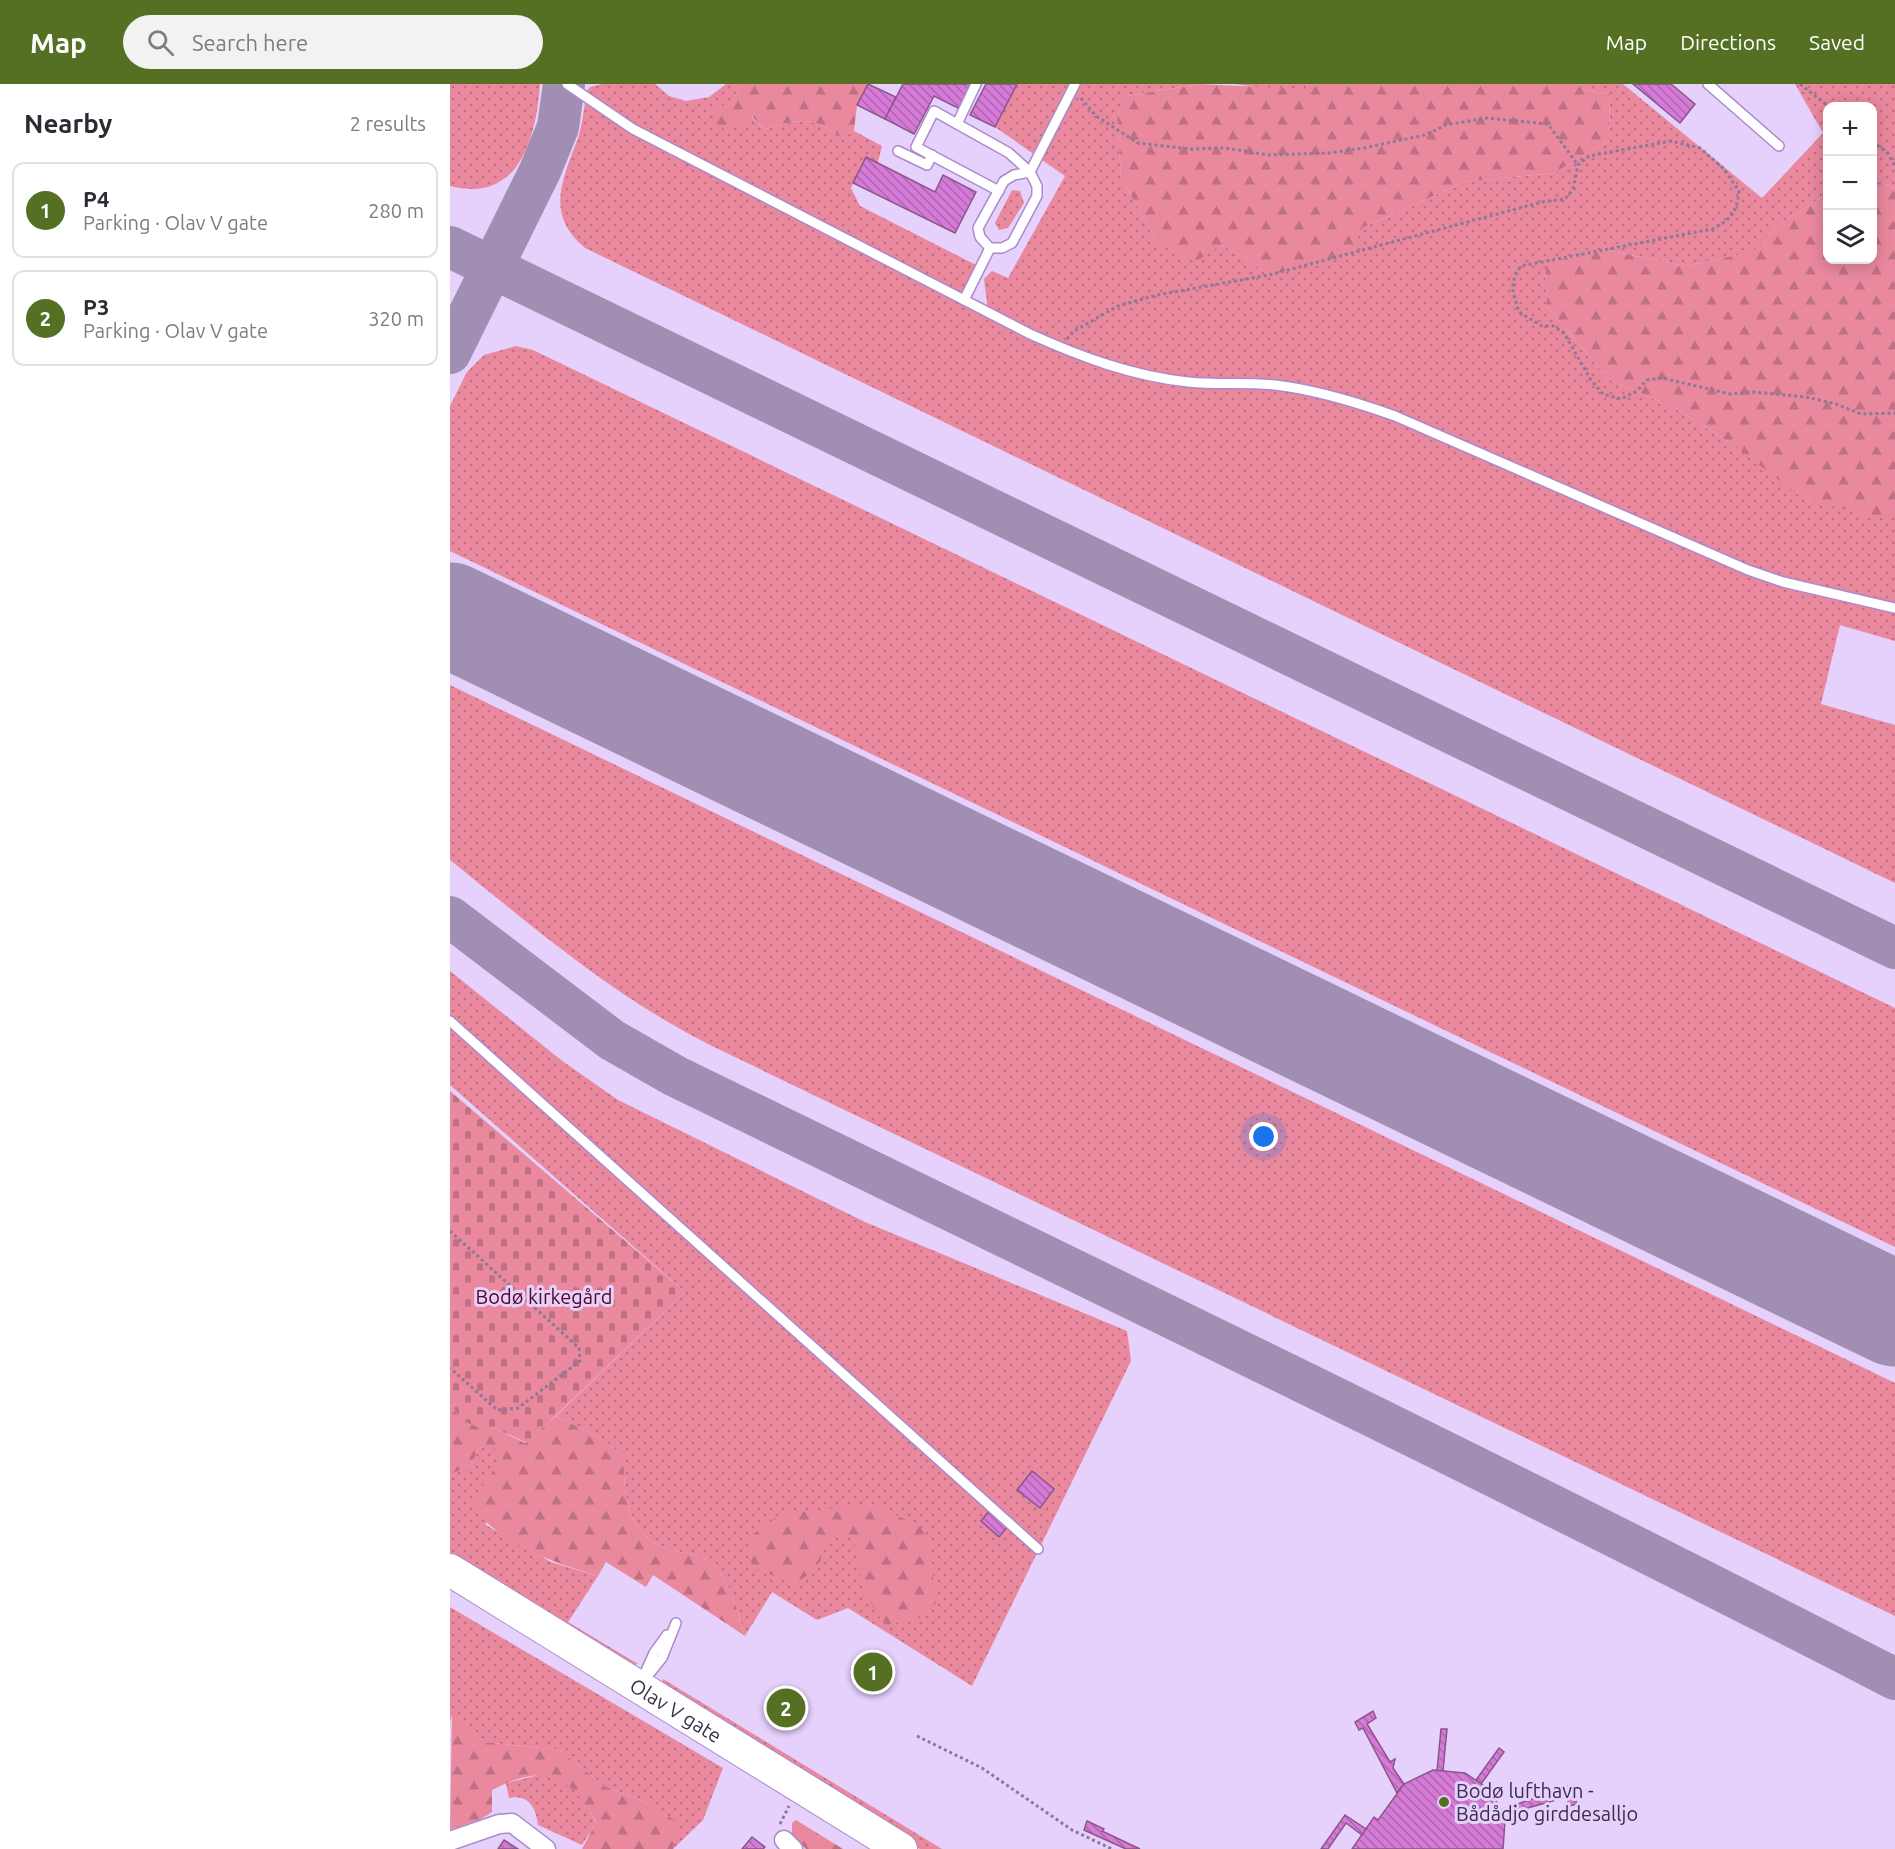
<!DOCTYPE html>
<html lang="en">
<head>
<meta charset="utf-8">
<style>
  :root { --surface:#fff; --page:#f2f2f3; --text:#2b2b33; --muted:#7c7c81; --line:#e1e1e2; --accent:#567023 }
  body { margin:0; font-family:Ubuntu,sans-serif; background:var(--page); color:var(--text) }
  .controls { position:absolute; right:18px; top:18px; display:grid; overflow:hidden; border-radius:12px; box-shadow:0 3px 15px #0003 }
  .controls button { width:54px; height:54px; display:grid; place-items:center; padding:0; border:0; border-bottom:2px solid var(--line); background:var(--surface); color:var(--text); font:30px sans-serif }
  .you { position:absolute; left:814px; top:1053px; width:21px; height:21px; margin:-15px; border:4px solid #fff; border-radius:50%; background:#1a73e8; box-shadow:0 0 0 9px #1a73e833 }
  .badge { display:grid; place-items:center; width:39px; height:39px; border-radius:50%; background:var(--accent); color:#fff; font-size:20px; font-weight:700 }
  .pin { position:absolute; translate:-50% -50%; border:3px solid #fff; box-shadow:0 2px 6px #0006 }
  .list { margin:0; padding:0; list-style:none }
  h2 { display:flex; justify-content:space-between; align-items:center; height:78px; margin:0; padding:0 24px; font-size:26px }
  h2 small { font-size:20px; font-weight:400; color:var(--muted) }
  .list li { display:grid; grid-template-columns:39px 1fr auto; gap:18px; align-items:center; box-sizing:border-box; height:96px; margin:0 12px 12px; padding:0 12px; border:2px solid var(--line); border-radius:12px }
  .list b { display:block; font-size:22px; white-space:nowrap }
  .list p { margin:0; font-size:20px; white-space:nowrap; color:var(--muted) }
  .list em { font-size:20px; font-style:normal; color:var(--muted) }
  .icon { flex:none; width:33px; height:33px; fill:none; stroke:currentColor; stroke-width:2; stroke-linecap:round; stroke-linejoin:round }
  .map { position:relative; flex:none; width:1445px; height:1765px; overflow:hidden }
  header { display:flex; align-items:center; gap:36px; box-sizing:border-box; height:84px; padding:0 30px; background:var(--accent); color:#fff }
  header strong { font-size:28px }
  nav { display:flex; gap:33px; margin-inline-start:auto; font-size:21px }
  .search { width:420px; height:54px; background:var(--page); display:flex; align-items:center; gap:15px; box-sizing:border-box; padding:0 21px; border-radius:33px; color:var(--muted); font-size:22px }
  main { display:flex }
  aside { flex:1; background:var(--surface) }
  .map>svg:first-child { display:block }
  .grass { fill:url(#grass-dots) }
  .forest { fill:url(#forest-firs) }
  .cemetery { fill:url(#cemetery-stones) }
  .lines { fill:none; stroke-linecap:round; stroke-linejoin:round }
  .taxiway { stroke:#a08fb3; stroke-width:42 }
  .runway { stroke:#a08fb3; stroke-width:105 }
  .building { fill:url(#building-back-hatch); stroke:#8a568a; stroke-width:1.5 }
  .service-casing { stroke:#ab8acc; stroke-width:12 }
  .minor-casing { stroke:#ab8acc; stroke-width:21 }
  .trunk-casing { stroke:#ab8acc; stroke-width:34 }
  .path { stroke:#89799b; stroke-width:3; stroke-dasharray:3 3; stroke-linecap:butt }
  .service { stroke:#fff; stroke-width:9 }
  .minor { stroke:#fff; stroke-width:18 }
  .trunk { stroke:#fff; stroke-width:32 }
  .poi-dot { fill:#567023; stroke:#e5d1fb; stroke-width:2 }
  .labels { text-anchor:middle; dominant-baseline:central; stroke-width:6; stroke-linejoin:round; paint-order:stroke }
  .park-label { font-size:20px; fill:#580224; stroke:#e5d1fb }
  .street-label { font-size:20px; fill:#3c2e4a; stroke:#e5d1fb }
  .poi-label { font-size:20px; fill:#3c2e4a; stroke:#e5d1fb; text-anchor:start }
</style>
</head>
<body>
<header>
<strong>Map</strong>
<div class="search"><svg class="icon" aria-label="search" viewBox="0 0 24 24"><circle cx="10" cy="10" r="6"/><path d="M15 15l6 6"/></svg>Search here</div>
<nav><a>Map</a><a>Directions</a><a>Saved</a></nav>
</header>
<main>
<aside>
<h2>Nearby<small>2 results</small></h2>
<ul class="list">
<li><span class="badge">1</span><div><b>P4</b><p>Parking · Olav V gate</p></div><em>280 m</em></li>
<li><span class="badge">2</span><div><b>P3</b><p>Parking · Olav V gate</p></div><em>320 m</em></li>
</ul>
</aside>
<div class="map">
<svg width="1445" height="1765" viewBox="0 0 1445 1765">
  <defs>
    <pattern id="grass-dots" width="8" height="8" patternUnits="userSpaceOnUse" patternTransform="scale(1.5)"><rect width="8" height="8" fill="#ea889e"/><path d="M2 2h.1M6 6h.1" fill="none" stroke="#bf7083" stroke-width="1.8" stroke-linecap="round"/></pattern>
    <pattern id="forest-firs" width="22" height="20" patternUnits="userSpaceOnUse" patternTransform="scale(1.5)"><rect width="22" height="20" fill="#ea889e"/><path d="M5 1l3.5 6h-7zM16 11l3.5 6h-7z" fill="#bf7083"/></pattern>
    <pattern id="cemetery-stones" width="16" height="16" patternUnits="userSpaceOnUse" patternTransform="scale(1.5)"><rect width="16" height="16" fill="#ea889e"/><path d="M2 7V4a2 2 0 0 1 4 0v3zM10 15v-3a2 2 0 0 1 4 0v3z" fill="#bf7083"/></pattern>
    <pattern id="building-back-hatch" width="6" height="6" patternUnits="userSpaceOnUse" patternTransform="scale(1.5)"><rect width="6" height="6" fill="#d67ad8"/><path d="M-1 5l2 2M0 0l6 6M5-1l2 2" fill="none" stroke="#af64b1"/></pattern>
  </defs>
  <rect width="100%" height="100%" fill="#e5d1fb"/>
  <g class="grass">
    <path d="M0,0H90C86,54 69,120 0,102Z"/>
    <path d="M152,0H205L219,12L236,17L259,13L276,0H290L283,17L315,45C349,35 362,31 392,54L404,47L432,62L427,82L414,76L401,104L410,122L530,183L514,215L538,227L534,195L542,187L558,194L615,92L545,43L567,0H749L676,12L667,32L671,93L707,159L771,161L793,172L819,191L912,144L1015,98L1104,89L1159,57L1160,10L1133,6L1130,0H1173L1312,114L1373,49L1345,0H1445V104L1423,96L1422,22H1378L1377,110L1327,142L1303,168L1235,182L1156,166L1095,178L1097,222L1158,295L1227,325L1285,362L1418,432H1445V557L1390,541L1371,620L1445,641V799L135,164C94,130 113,95 128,54C133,39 134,22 137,7L140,3Z"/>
    <path d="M785,0H857L856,5H817Z"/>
    <path d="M562,106L570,107L574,119L558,144L549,146L545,139Z"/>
    <path d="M66,262L83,266L1445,924V1163L0,467V322L17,288L34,271Z"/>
    <path d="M0,601L1445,1299V1532L264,963C164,913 87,846 0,776Z"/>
    <path d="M0,887L111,976L168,1016L415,1138L677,1247L681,1277L522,1602L398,1524L367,1536L322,1508L295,1552C287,1527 281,1495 260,1478C251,1471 232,1469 221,1466C177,1454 173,1411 174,1372L147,1352L106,1332L235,1208L0,1001Z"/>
    <path d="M43,1362L52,1375L41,1392L36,1441L101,1478L148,1492L118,1538L188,1580L180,1582L0,1474V1391L21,1381L29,1364Z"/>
    <path d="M0,1523L273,1684L253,1736L223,1765L227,1738L195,1718L154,1702L110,1666L33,1658L2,1630L0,1639Z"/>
    <path d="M213,1595L492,1765H470L212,1601Z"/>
    <path d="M93,1690C123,1698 132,1712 146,1739L132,1761L88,1741C86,1723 78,1710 59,1714L56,1699Z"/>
  </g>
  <g class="forest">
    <path d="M290,0H418L407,21L404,47L392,54C362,31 349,35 315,45L302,33L279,48L266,40L263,25L283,17Z"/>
    <path d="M749,0L856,5L857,0H1130L1133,6L1160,10L1159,57L1104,89L1015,98L912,144L901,170L819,191L793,172L771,161L745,178L707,159L671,93L667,32L676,12Z"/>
    <path d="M1423,96L1445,104V432H1418L1352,414L1285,362L1227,325L1158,295L1097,222L1095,178L1156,166L1235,182L1302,168L1327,142L1377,110L1378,176H1422Z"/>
    <path d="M0,1320L9,1332L28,1343H42L75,1359L106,1332L147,1352L174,1372C173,1411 177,1454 221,1466C232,1469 251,1471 260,1478C281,1495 287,1527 295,1552L203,1491L196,1503L156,1478L148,1492C102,1478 54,1462 23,1424L25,1412L52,1375L43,1363L29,1364L21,1381L0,1391Z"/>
    <path d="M423,1420L471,1443L480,1466L486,1519L470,1534L436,1541C409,1508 412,1490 402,1451C368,1452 380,1464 367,1482C362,1489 351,1495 344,1500L309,1486L298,1475L303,1450L330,1431Z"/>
    <path d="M2,1629L33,1658L110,1666L154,1702L195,1718L228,1738L223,1765H132L146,1738C119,1688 92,1680 42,1706V1728L31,1735L0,1746Z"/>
    <path d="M346,1736L393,1765H356L342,1751V1739Z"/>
  </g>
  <path class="cemetery" d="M0,1007L235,1208L77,1359L42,1343H28L13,1337L0,1320Z"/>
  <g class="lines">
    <g class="taxiway">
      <path d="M0,163L1445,864"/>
      <path d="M0,269L90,87L108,43L114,0"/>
      <path d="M0,532H3"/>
      <path d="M0,833L162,956L225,992C633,1191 1042,1387 1445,1595"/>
    </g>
    <path class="runway" d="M0,531L1445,1230"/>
  </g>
  <g class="building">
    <path d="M418,0L446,13L435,35L407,21Z"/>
    <path d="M453,0H523L510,25L484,12L464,50L435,35Z"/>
    <path d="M536,0H567L545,43L520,31Z"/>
    <path d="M1183,0H1221L1245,20L1230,39Z"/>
    <path d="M416,73L485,108L493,91L526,108L505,149L403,99Z"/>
    <path d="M582,1387L604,1405L590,1424L567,1406Z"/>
    <path d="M540,1426L558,1442L549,1453L531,1437Z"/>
    <path d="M923,1627L926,1634L917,1640L940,1678L945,1675L943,1684L954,1700L947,1709L913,1644L909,1646L905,1638Z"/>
    <path d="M991,1645H997L993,1687H987Z"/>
    <path d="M1049,1664L1054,1668L1031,1700L1026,1696Z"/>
    <path d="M983,1686L1015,1689L1042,1707L1055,1737L1053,1765H902L924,1733L928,1736L954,1700Z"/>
    <path d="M1121,1701L1127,1720L1119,1722L1117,1713L1074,1725L1076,1729L1072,1731L1066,1727L1053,1732L1051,1726Z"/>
    <path d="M895,1731L916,1745L912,1751L896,1739L878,1765H871Z"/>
    <path d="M637,1737L654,1745L652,1747L690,1765H676L634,1746Z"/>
    <path d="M302,1753L315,1763L313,1765H292Z"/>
    <path d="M54,1756L68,1765H48Z"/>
  </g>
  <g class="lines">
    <g class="service-casing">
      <g id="service">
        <path d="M117,0L183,45L580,250C631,273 682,292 738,298C767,301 796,298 825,301C867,306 906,318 945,332L1298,486L1333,498L1445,524"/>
        <path d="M1258,0L1329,62"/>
        <path d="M507,40L526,0"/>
        <path d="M448,67L477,81L482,71"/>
        <path d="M549,107L466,63L484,27L559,69L580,88"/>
        <path d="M540,164L530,153L528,144L554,97L564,91L580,88"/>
        <path d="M514,216L540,164H552L562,159L587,112V102L580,88L625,0"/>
        <path d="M0,937L588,1465"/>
        <path d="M194,1591L204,1569L217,1551"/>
        <path d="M191,1600L212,1574L226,1539"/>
      </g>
    </g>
    <g class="minor-casing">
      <g id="minor">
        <path d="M334,1756L343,1765"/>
        <path d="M0,1757L49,1740L62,1739L96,1765"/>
      </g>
    </g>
    <g class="trunk-casing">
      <g id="trunk">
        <path id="s1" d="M0,1486L451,1765"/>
      </g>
    </g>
    <g class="path">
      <path d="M1350,0L1378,22"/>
      <path d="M631,14L646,32L688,59L740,65L775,64L819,71L879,69L914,64L975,51L996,41L1037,34L1098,40L1128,81"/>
      <path d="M1422,58L1437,68L1445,82"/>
      <path d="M617,255L624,247L668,222L707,211L819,191L1092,118L1115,115L1123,105L1128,81L1139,72L1221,57L1250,64L1274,85L1289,107C1287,128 1281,136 1262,145L1071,182C1058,201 1063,208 1069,228L1092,242H1103L1114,249L1141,296L1153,310L1171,315L1187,307L1197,296L1212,294L1280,310L1304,308L1356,313L1386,320L1411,330L1445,329"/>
      <path d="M0,1147L129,1264L130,1277L68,1324L47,1326L0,1284"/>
      <path d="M467,1652L532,1684L622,1746L662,1765"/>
      <path d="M330,1740L339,1722"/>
    </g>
    <use href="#service" class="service"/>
    <use href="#minor" class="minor"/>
    <use href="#trunk" class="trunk"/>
  </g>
  <circle class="poi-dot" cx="994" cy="1718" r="6"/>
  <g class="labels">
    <g class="park-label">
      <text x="94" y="1212">Bodø kirkegård</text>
    </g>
    <g class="street-label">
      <text stroke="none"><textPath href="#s1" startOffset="266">Olav V gate</textPath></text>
    </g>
    <g class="poi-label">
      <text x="1006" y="1706">Bodø lufthavn -<tspan x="1006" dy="23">Bådådjo girddesalljo</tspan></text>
    </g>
  </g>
</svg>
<div class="controls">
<button>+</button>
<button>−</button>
<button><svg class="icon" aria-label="layers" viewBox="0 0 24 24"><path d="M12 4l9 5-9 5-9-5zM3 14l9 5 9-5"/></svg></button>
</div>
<div class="you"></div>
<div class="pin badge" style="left:423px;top:1588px">1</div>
<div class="pin badge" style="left:336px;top:1624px">2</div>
</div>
</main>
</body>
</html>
